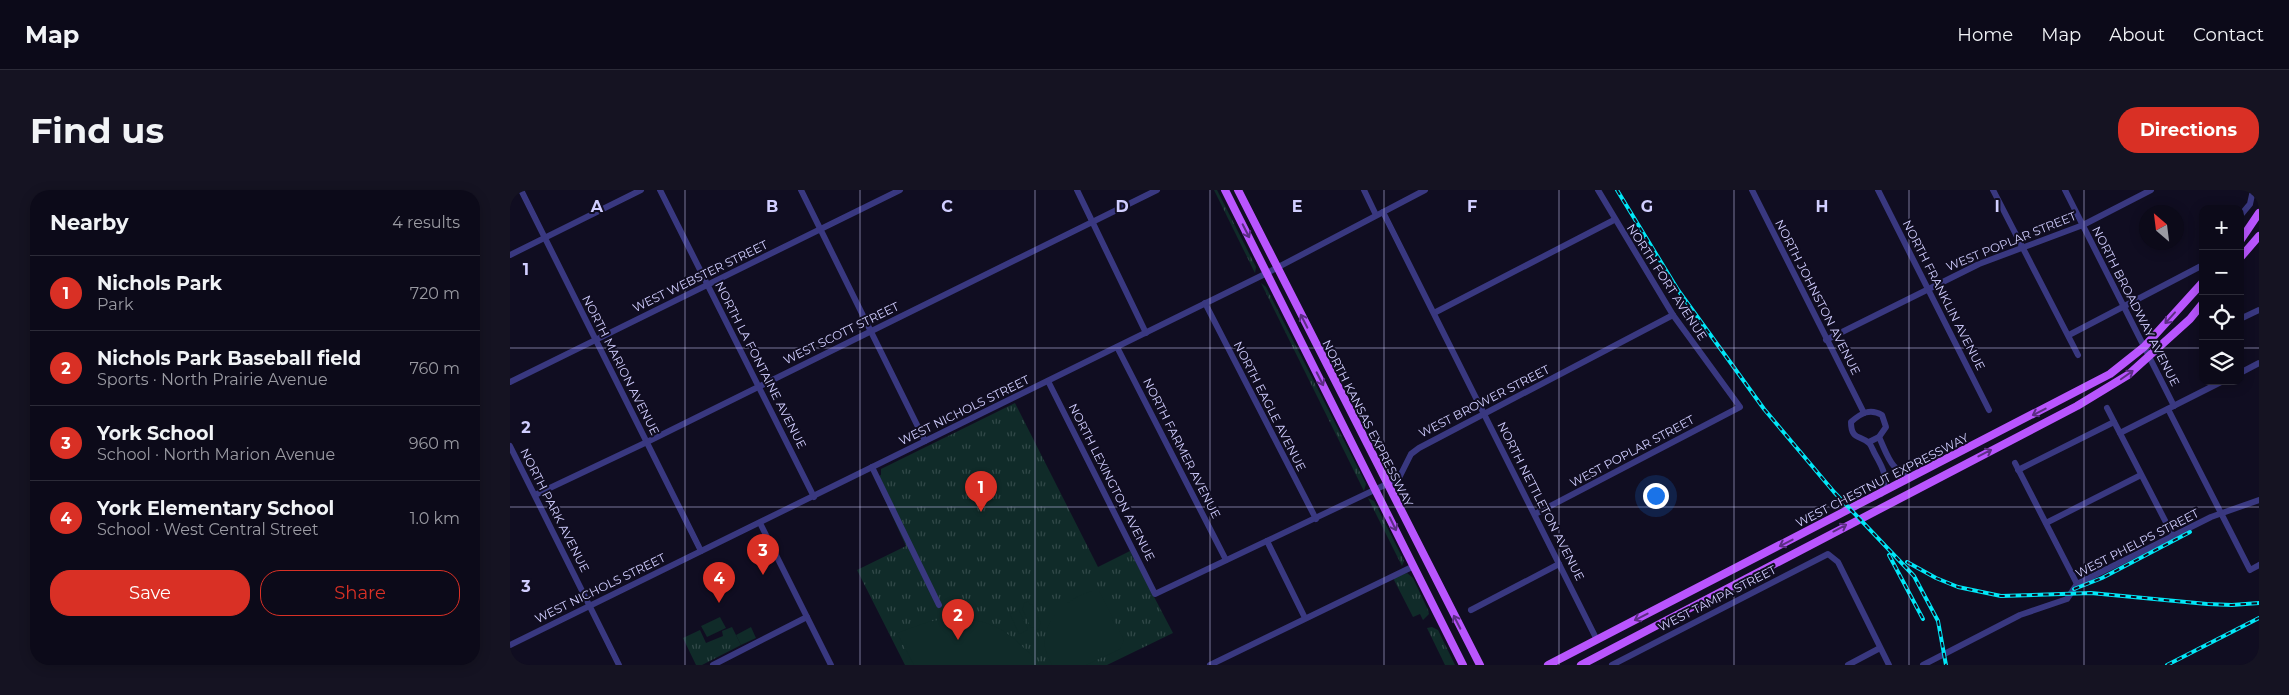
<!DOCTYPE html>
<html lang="en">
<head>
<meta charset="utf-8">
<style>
  :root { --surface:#0c0a19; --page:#151322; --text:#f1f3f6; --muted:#9a9aa2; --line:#2c2b38; --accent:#d93025 }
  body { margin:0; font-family:Montserrat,sans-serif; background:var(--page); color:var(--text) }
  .controls { position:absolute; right:15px; top:15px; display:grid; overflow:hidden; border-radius:10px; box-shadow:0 2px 12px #0003 }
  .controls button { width:45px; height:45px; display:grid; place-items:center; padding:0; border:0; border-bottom:1px solid var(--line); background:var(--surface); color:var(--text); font:25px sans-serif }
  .compass { position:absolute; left:1629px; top:15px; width:45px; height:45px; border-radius:50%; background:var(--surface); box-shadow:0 2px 12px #0003; rotate:332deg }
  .you { position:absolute; left:1145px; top:305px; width:18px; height:18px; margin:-12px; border:4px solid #fff; border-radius:50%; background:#1a73e8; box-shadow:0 0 0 8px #1a73e833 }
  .badge { display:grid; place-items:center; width:32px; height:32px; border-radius:50%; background:var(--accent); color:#fff; font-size:16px; font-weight:700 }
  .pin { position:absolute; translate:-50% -41px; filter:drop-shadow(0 1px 2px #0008) }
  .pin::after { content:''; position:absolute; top:26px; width:18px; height:15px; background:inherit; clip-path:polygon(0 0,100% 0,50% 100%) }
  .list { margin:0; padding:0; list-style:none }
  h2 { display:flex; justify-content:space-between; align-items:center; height:65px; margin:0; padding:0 20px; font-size:21px }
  h2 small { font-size:16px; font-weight:400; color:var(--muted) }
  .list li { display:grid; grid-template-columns:32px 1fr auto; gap:15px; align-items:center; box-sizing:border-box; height:75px; padding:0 20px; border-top:1px solid var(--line) }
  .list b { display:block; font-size:19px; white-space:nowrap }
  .list p { margin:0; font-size:16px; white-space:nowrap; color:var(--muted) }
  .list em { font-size:16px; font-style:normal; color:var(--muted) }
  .actions { display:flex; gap:10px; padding:15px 20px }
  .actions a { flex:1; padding:11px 0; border:1px solid var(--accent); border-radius:20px; text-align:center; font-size:18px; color:var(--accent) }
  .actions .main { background:var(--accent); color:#fff }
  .icon { flex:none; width:28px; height:28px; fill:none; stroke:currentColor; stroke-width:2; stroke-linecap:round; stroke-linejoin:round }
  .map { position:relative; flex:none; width:1749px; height:475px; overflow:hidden; border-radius:20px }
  header { display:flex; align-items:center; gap:30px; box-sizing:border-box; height:70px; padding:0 25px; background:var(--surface); border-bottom:1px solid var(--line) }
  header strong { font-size:24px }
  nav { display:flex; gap:28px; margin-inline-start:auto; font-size:18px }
  .intro { display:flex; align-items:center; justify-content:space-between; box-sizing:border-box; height:120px; padding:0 30px }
  h1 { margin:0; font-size:35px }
  .button { padding:12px 22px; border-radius:20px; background:var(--accent); color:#fff; font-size:18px; font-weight:700 }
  main { display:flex; gap:30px; padding:0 30px }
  aside { flex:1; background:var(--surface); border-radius:20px; box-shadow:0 2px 12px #0003 }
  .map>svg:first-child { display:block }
  .grass { fill:url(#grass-tufts) }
  .pitch { fill:#102b29 }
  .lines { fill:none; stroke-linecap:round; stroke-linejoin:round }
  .minor { stroke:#393880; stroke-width:6 }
  .major { stroke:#b955fe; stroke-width:8 }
  .rail-casing { stroke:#01e7f7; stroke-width:4 }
  .rail { stroke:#100d21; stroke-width:2; stroke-dasharray:5.5; stroke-linecap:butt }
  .oneway { stroke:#5c2d84 }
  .grid { fill:none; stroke:#d1ceff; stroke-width:1; stroke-opacity:0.55 }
  .labels { text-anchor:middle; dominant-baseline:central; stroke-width:4; stroke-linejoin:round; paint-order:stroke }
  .street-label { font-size:12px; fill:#d1ceff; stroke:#100d21 }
  .grid-label { font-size:16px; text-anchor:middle; font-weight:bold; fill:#d1ceff; stroke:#100d21; stroke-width:4; stroke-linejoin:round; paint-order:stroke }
</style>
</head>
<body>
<header>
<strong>Map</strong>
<nav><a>Home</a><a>Map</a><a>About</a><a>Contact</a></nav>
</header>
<div class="intro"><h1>Find us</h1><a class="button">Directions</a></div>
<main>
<aside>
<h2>Nearby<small>4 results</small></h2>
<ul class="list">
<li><span class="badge">1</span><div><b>Nichols Park</b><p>Park</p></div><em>720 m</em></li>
<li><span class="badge">2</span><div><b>Nichols Park Baseball field</b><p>Sports · North Prairie Avenue</p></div><em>760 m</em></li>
<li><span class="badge">3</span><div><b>York School</b><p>School · North Marion Avenue</p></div><em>960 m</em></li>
<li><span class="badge">4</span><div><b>York Elementary School</b><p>School · West Central Street</p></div><em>1.0 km</em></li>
</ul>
<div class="actions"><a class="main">Save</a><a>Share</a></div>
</aside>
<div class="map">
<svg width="1749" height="475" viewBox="0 0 1749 475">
  <defs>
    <pattern id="grass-tufts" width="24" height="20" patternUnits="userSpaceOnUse" patternTransform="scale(1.25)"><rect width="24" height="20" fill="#102b29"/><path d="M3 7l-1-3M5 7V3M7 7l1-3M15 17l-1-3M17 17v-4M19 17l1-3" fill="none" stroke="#324949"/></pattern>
  </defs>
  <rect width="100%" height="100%" fill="#100d21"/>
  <g class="grass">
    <path d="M704,0H707L746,77L745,83Z"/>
    <path d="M751,93L756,97L856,294L854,301Z"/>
    <path d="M505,213L588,377L620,361L663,443L597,475H395L347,380L396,356L365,288L371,285V279Z"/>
    <path d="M858,308L864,311L894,371L892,376Z"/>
    <path d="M897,383L903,388L918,420L919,424L913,430L910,424L903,427L883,388Z"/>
    <path d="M222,437L231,455L192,475H186L173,448L190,440L196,453L213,446L212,441Z"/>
    <path d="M922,437L928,440L945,475H935L917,438Z"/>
  </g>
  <g class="pitch">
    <path d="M582,401H589L614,450L610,459L576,475H542C539,469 536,463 535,457C532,429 558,408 582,401Z"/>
    <path d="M518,411L520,415L522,414L531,434L529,435L530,438L525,441L524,437L521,438L512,418L514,417L513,414Z"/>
    <path d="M509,420L518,440L509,444L500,424Z"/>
    <path d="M210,427L216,438L197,447L191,436Z"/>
    <path d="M445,427C477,431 493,436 516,460C521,465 526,469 529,475H404L387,443L418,432Z"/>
    <path d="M241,437L246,448L231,455L226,445Z"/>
  </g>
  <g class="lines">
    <g class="minor">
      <path d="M11,0L191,361"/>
      <path d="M150,0L304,307"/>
      <path d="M291,0L415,251"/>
      <path d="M567,0L636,143"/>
      <path d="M854,0L866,25"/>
      <path d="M1242,0L1354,223"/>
      <path d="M1368,0L1479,220"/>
      <path d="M1483,0L1568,165"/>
      <path d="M1555,0L1664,216"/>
      <path d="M873,22L1087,450"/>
      <path d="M1730,26L1740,14L1743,0"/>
      <path d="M0,65L131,0"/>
      <path d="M695,113L806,329"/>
      <path d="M924,123L1104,30"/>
      <path d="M1730,129L1749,120"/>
      <path d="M1559,145L1693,75"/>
      <path d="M1316,150L1469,74L1573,35L1641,0"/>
      <path d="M607,157L716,370"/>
      <path d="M1730,183L1749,173"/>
      <path d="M538,191L645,404L877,294L890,286L901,264L909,258L1163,125"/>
      <path d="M0,192L390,0"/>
      <path d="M1597,218L1663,346"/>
      <path d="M1658,219L1740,380L1749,375"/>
      <path d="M1610,243L1713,191"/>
      <path d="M1369,247C1378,266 1381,284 1405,285"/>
      <path d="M1359,252L1369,247L1376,237L1372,225C1360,218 1351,223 1341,232C1341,250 1350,245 1359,253C1362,256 1363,261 1365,264C1373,278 1379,288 1371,304"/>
      <path d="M0,256L109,475"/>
      <path d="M1505,273L1567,394"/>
      <path d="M362,277L429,415"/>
      <path d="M1508,280L1604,232"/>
      <path d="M25,305L137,252L647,0"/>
      <path d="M1025,324L1230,217L1163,125L1088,0"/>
      <path d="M250,333L321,475"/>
      <path d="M1536,333L1631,285"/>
      <path d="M757,351L795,428"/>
      <path d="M961,420L1049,374"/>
      <path d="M0,455L757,83L915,0"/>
      <path d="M203,475L297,427"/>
      <path d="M700,475L904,376"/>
      <path d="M1102,475L1318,364L1328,372L1379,475"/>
      <path d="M1338,475L1370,458"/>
      <path d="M1413,475L1510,425L1557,409L1567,394L1701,327L1749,310"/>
    </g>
    <g class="major">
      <path d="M715,0L953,475"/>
      <path d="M728,0L970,475"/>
      <path d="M1730,51L1749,23"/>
      <path d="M1730,68L1749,46"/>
      <path d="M1038,475L1600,184L1634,157L1693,92"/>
      <path d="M1071,475L1567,216L1618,185L1680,129L1693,113"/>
    </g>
    <g class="rail-casing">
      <g id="rail">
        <path d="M1107,0L1168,100L1254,219L1324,302L1404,386L1428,431L1436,475"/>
        <path d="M1379,365L1413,429"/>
        <path d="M1397,372L1426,388L1448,397L1491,406L1581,403L1697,414L1722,415L1749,413"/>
        <path d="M1564,399L1592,388L1680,342"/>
        <path d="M1657,475L1749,428"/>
      </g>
    </g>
    <use href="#rail" class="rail"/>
  </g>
  <defs><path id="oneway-shaft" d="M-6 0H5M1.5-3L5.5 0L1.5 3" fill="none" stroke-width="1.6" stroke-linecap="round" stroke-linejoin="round" transform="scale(1.25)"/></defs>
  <g class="oneway">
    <use href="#oneway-shaft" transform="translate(736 41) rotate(63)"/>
    <use href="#oneway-shaft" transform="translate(1660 128) rotate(132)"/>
    <use href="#oneway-shaft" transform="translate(794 131) rotate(-117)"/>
    <use href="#oneway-shaft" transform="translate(1617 185) rotate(-35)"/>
    <use href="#oneway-shaft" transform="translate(810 189) rotate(63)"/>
    <use href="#oneway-shaft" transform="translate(1529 222) rotate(153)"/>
    <use href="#oneway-shaft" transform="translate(1475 263) rotate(-27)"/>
    <use href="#oneway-shaft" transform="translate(883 334) rotate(64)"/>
    <use href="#oneway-shaft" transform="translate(1330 338) rotate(-28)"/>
    <use href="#oneway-shaft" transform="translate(1276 353) rotate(153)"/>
    <use href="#oneway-shaft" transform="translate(1131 427) rotate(153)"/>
    <use href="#oneway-shaft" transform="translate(947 432) rotate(-117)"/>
  </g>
  <path class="grid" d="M175,0V475M350,0V475M525,0V475M700,0V475M874,0V475M1049,0V475M1224,0V475M1399,0V475M1574,0V475M0,158H1693M1730,158H1749M0,317H1749"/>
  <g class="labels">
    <g class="street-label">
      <text transform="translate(1501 51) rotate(-22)">WEST POPLAR STREET</text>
      <text transform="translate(190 86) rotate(-26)">WEST WEBSTER STREET</text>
      <text transform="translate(1157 92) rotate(57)">NORTH FORT AVENUE</text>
      <text transform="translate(1434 105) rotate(63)">NORTH FRANKLIN AVENUE</text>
      <text transform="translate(1308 107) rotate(63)">NORTH JOHNSTON AVENUE</text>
      <text transform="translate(1626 116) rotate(63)">NORTH BROADWAY AVENUE</text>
      <text transform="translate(331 143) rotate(-26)">WEST SCOTT STREET</text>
      <text transform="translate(111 175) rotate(63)">NORTH MARION AVENUE</text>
      <text transform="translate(251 175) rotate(63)">NORTH LA FONTAINE AVENUE</text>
      <text transform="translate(974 211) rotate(-27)">WEST BROWER STREET</text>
      <text transform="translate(760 216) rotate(63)">NORTH EAGLE AVENUE</text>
      <text transform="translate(454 220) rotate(-26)">WEST NICHOLS STREET</text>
      <text transform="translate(858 233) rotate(63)">NORTH KANSAS EXPRESSWAY</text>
      <text transform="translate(672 258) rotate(63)">NORTH FARMER AVENUE</text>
      <text transform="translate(1122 261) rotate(-28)">WEST POPLAR STREET</text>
      <text transform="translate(1372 290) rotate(-27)">WEST CHESTNUT EXPRESSWAY</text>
      <text transform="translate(602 292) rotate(63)">NORTH LEXINGTON AVENUE</text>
      <text transform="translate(1031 311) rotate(63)">NORTH NETTLETON AVENUE</text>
      <text transform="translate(45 320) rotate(63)">NORTH PARK AVENUE</text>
      <text transform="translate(1627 353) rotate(-27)">WEST PHELPS STREET</text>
      <text transform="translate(90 398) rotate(-26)">WEST NICHOLS STREET</text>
      <text transform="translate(1207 408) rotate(-27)">WEST TAMPA STREET</text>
    </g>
  </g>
  <g class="grid-label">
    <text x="87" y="22">A</text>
    <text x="262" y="22">B</text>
    <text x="437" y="22">C</text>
    <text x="612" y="22">D</text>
    <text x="787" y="22">E</text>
    <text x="962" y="22">F</text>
    <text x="1137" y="22">G</text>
    <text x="1312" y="22">H</text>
    <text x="1487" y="22">I</text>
    <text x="16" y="85">1</text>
    <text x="16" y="243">2</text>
    <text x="16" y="402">3</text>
  </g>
</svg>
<div class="controls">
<button>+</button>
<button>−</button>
<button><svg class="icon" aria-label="locate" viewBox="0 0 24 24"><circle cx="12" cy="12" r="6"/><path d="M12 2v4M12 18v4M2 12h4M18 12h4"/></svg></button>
<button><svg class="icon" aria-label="layers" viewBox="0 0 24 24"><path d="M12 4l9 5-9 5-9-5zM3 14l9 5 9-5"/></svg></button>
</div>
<svg class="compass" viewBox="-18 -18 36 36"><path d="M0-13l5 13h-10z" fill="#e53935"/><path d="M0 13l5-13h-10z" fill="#9a9aa2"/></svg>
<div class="you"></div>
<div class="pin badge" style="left:471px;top:322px">1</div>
<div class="pin badge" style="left:448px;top:450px">2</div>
<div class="pin badge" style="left:253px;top:385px">3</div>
<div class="pin badge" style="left:209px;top:413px">4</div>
</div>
</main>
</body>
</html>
